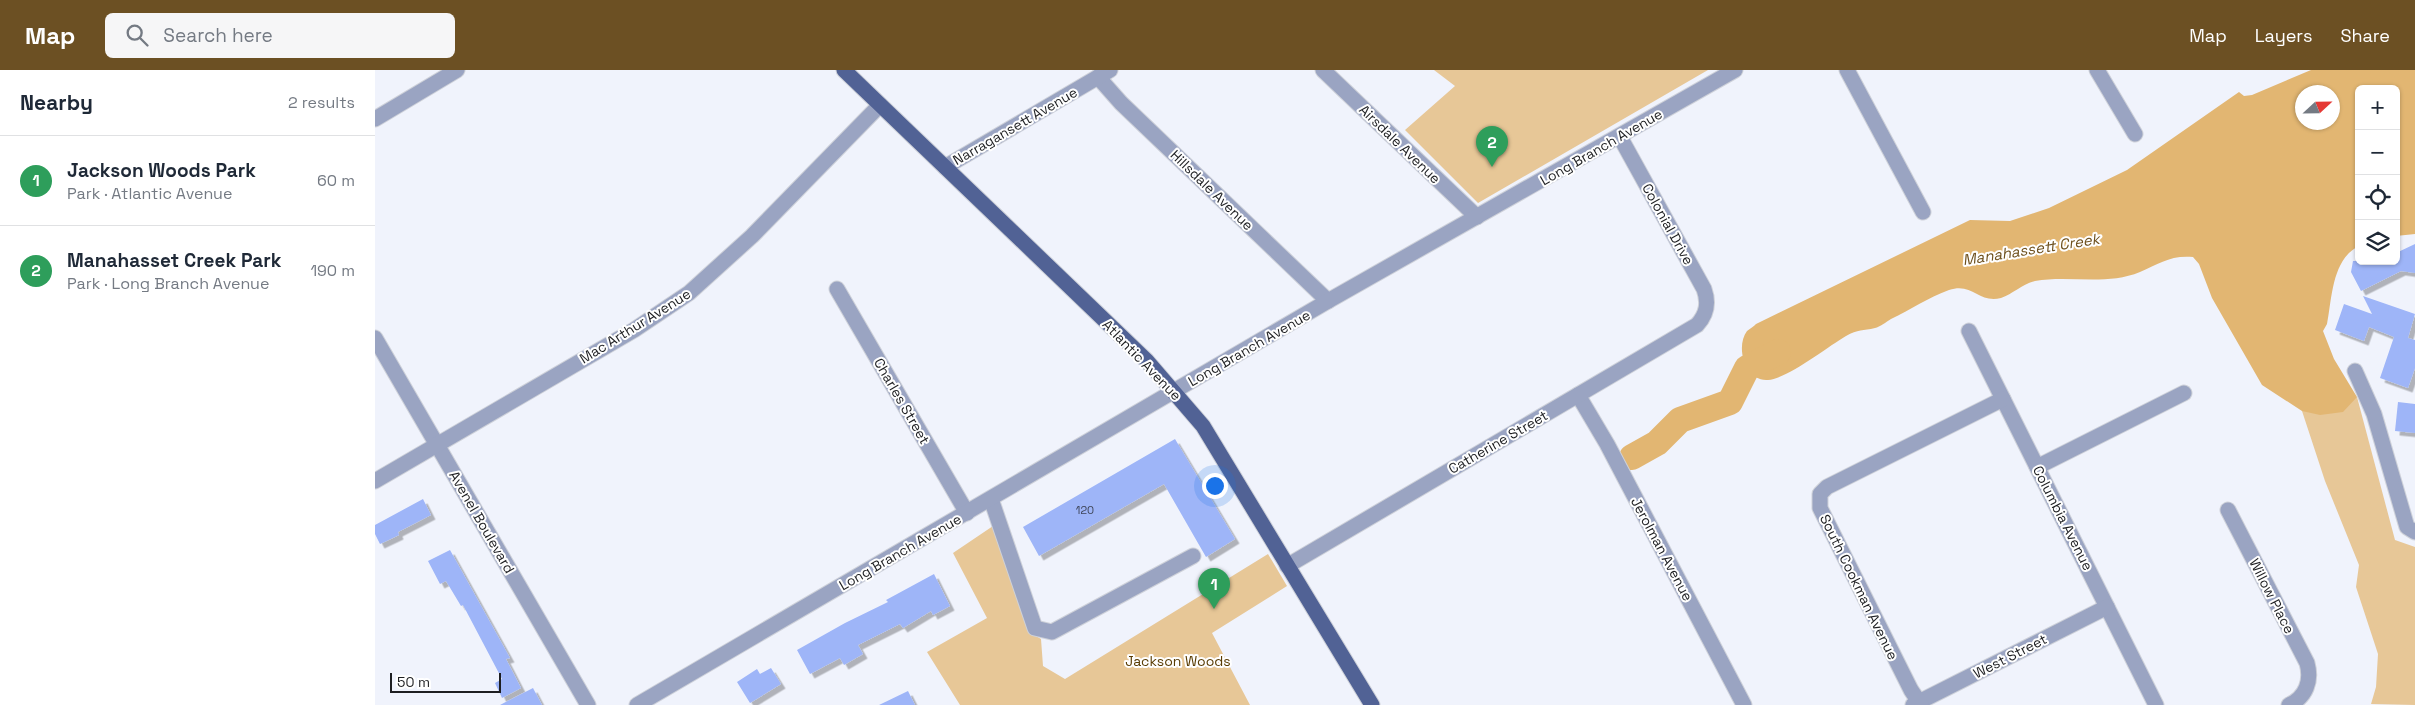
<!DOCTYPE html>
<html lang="en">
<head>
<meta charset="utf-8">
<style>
  :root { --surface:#fff; --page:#f6f6f7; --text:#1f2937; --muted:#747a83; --line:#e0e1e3; --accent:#6c5023 }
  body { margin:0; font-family:"Space Grotesk",sans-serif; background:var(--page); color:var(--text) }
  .controls { position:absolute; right:15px; top:15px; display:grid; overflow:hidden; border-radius:8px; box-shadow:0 1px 4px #0004 }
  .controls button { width:45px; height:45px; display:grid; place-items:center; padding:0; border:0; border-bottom:1px solid var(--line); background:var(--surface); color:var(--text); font:25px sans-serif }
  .compass { position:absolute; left:1920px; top:15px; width:45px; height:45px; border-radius:50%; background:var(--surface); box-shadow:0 1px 4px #0004; rotate:68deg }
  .scale { position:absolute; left:15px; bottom:12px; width:111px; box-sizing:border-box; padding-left:5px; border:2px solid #1d1e21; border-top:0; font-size:14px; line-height:18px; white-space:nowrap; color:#1d1e21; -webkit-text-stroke:4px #fff; paint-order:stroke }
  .you { position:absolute; left:839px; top:415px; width:18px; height:18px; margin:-12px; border:4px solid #fff; border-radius:50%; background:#1a73e8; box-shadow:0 0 0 8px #1a73e833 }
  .badge { display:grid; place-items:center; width:32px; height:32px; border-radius:50%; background:var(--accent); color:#fff; font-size:16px; font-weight:700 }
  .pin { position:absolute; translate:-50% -41px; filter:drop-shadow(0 1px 2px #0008) }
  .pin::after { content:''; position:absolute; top:26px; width:18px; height:15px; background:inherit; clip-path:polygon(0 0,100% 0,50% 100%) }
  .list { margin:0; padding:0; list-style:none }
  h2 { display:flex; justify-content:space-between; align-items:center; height:65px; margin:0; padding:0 20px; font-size:21px }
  h2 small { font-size:16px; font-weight:400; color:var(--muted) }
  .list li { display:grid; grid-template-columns:32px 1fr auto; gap:15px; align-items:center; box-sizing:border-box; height:90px; padding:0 20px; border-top:1px solid var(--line) }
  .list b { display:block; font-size:19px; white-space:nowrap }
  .list p { margin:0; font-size:16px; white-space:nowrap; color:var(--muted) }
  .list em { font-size:16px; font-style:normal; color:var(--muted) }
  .icon { flex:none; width:28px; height:28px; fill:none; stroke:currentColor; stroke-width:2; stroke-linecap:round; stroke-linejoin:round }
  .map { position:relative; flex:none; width:2040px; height:635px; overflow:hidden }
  header { display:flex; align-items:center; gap:30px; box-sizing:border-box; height:70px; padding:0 25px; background:var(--accent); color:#fff }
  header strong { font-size:24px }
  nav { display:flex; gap:28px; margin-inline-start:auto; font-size:18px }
  .search { width:350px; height:45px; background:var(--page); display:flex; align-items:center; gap:12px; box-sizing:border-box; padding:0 18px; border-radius:8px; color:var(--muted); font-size:19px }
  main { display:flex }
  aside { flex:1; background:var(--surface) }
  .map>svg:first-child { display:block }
  .green { fill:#e7c797 }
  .water { fill:#e2b672; fill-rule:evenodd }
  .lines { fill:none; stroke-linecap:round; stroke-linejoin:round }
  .river { stroke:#e2b672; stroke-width:26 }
  .building { fill:#9eb5f8; filter:url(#shadow) }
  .minor-casing { stroke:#ced1d9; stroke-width:17 }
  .major-casing { stroke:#ced1d9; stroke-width:17 }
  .minor { stroke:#9aa4c2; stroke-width:15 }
  .major { stroke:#516295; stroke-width:15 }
  .labels { text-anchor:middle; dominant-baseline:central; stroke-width:4; stroke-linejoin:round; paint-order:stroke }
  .number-label { font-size:11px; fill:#3d4457 }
  .street-label { font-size:14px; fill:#1d1e21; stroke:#fff }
  .park-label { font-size:14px; fill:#593c03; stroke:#fff }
  .water-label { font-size:15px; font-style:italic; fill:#6e501d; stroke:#fff }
</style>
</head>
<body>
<header>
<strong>Map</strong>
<div class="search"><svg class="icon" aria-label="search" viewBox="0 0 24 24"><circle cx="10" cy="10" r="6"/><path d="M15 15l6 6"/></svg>Search here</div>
<nav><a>Map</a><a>Layers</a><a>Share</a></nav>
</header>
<main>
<aside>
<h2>Nearby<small>2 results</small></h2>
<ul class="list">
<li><span class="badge" style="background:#2e9e5b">1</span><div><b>Jackson Woods Park</b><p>Park · Atlantic Avenue</p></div><em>60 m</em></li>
<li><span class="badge" style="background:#2e9e5b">2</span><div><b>Manahasset Creek Park</b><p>Park · Long Branch Avenue</p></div><em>190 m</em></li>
</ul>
</aside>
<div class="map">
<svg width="2040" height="635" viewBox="0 0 2040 635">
  <defs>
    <filter id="shadow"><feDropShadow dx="4.5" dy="4.5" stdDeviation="0" flood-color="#0004"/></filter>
  </defs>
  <rect width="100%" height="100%" fill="#f0f3fc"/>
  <g class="green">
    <path d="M1059,0H1333L1103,133L1030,60L1080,16Z"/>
    <path d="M1982,327L2020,470L2040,477V635L1996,634L2001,617L2003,584L1981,517L1984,495L1950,411L1927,341Z"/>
    <path d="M618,456L653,561L666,569L668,596L690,609L893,484L912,516L837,563L875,635H585L552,582L612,548L578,483Z"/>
  </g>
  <path class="water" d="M1936,0H2040V164L2021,166V19H1984V176C1957,189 1957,228 1952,254L1948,261L1959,289L1982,327L1968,342L1945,345L1927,341L1887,315L1837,228L1824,194L1818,187C1795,185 1784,194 1765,202C1731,216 1694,205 1660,211C1647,214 1638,224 1626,228C1604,234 1598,212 1574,220C1554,227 1535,240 1516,249C1511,252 1505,257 1500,258C1488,261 1483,259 1471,266C1452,277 1414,308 1393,310C1370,312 1360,277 1372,261C1375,259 1379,256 1381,254L1595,150L1635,151L1674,138L1752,100L1864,22L1869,26L1877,25ZM1928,22H1958V52H1928Z"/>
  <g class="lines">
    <path class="river" d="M1257,387L1282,373L1305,350L1355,332L1372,298L1403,282"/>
  </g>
  <g class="building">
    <path d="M2040,174V203L2026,201L1986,221L1976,202L1978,191H2021V183Z"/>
    <path d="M1988,226L2040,244L2033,268L2040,270V298L2033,318L2005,308L2019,267L1994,257L1989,271L1960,260L1969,234L1997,244Z"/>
    <path d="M2023,332L2040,334V363L2020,361Z"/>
    <path d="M800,369L860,469L831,487L789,414L664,486L648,457Z"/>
    <path d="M48,429L56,445L23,462L24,465L5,474L0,464V455Z"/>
    <path d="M75,480L135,588L131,589L146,618L127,628L120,613L127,609L88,535L86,536L71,511L65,514L53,491Z"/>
    <path d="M559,504L575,536L558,545L556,541L528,558L525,554L483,575L488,584L469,595L465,588L435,604L422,580L470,553L513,532L511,530Z"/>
    <path d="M396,598L406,614L375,633L362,612L382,599L385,604Z"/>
    <path d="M158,618L167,635H125Z"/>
    <path d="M533,621L540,635H504Z"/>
  </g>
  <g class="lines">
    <g class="minor-casing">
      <g id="minor">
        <path d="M948,0L1102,147"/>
        <path d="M1472,0L1548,142"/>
        <path d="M1722,0L1760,64"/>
        <path d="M723,7L746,33L953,231"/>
        <path d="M0,49L82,0"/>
        <path d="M570,97L735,0"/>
        <path d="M462,219L592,443"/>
        <path d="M1594,261L1781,635"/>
        <path d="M0,268L213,635"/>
        <path d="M1980,301L1999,344L2032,457L2040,462"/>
        <path d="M1203,325L1232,374L1369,635"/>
        <path d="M1662,397L1809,323"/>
        <path d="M0,411L259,260L314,223L377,166L505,35"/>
        <path d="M616,429L660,558L677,562L818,486"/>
        <path d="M1853,440L1932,593C1937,611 1931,627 1914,635"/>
        <path d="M912,496L1322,255C1332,244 1334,233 1329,219L1245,67"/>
        <path d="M262,635L953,231L1360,0"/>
        <path d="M1538,635L1732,537"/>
        <path d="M1546,635L1536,620L1445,438V424L1452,417L1628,329"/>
      </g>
    </g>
    <g class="major-casing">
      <path id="major" d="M469,0L772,291L828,356L997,635"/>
    </g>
    <use href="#minor" class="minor"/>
    <use href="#major" class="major"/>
  </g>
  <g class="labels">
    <g class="number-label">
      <text x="710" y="440">120</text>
    </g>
    <g class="street-label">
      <text transform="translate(640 56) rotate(-30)">Narragansett Avenue</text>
      <text transform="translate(1025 74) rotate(44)">Airsdale Avenue</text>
      <text transform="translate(1226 77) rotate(-30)">Long Branch Avenue</text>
      <text transform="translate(837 120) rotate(44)">Hillsdale Avenue</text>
      <text transform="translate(1293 154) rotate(61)">Colonial Drive</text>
      <text transform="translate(260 256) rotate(-32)">Mac Arthur Avenue</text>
      <text transform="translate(874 278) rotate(-30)">Long Branch Avenue</text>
      <text transform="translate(767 290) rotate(46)">Atlantic Avenue</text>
      <text transform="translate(527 331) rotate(60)">Charles Street</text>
      <text transform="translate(1123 372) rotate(-30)">Catherine Street</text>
      <text transform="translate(1688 448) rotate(63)">Columbia Avenue</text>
      <text transform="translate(107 452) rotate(60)">Avenel Boulevard</text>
      <text transform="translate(1287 479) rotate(62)">Jerolman Avenue</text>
      <text transform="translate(525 482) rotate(-30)">Long Branch Avenue</text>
      <text transform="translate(1484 517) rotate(64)">South Cookman Avenue</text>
      <text transform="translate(1897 526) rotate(63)">Willow Place</text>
      <text transform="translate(1635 586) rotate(-27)">West Street</text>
    </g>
    <g class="park-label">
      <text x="803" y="591">Jackson Woods</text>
    </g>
    <g class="water-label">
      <text transform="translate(1656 179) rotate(-9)">Manahassett Creek</text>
    </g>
  </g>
</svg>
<div class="controls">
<button>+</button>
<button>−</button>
<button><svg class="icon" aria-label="locate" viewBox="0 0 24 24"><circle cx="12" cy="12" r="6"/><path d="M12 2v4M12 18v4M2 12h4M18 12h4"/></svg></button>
<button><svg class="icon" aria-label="layers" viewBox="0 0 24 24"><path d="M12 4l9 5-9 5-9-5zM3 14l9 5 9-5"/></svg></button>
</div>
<svg class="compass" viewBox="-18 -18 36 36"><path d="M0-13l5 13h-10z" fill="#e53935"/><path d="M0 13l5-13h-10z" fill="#747a83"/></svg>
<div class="scale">50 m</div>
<div class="you"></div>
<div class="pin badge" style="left:839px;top:539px;background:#2e9e5b">1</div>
<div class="pin badge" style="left:1117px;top:97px;background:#2e9e5b">2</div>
</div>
</main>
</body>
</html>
